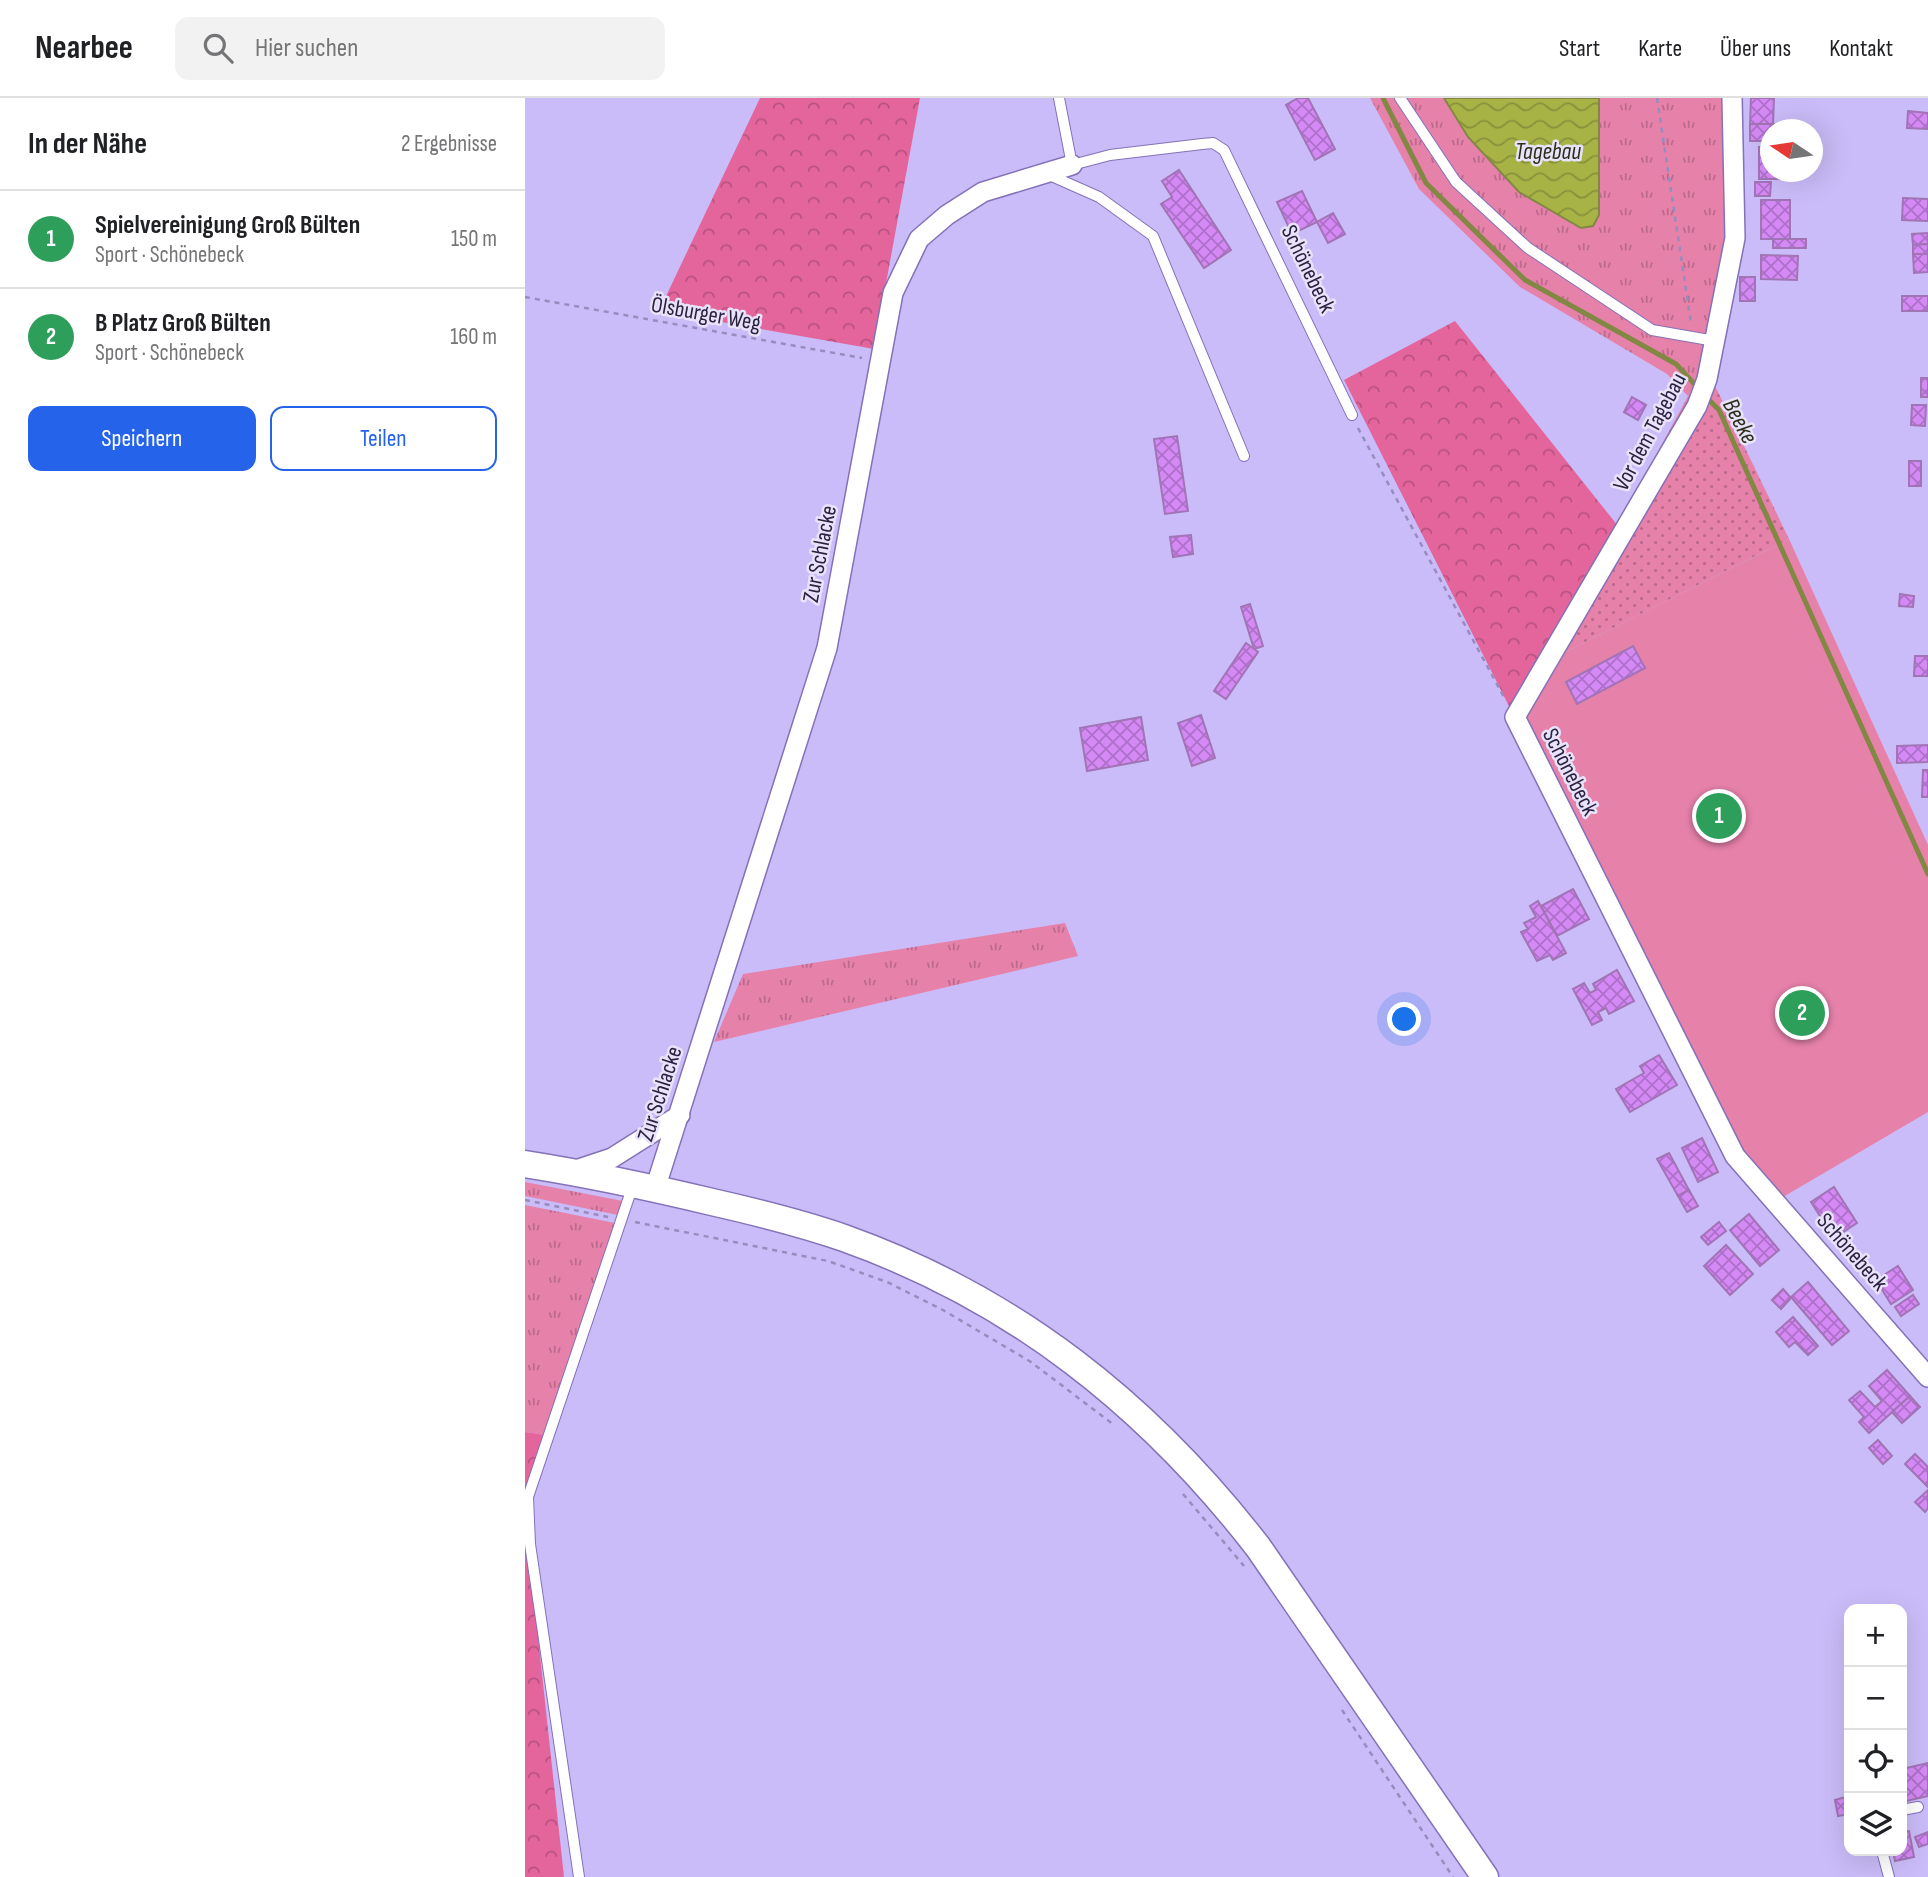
<!DOCTYPE html>
<html lang="de">
<head>
<meta charset="utf-8">
<style>
  :root { --surface:#fff; --page:#f2f2f2; --text:#202124; --muted:#757577; --line:#e0e0e0; --accent:#2563eb }
  body { margin:0; font-family:"Sofia Sans Condensed",sans-serif; background:var(--page); color:var(--text) }
  .controls { position:absolute; right:21px; bottom:21px; display:grid; overflow:hidden; border-radius:14px; box-shadow:0 7px 28px #0002 }
  .controls button { width:63px; height:63px; display:grid; place-items:center; padding:0; border:0; border-bottom:2px solid var(--line); background:var(--surface); color:var(--text); font:35px sans-serif }
  .compass { position:absolute; left:1235px; top:21px; width:63px; height:63px; border-radius:50%; background:var(--surface); box-shadow:0 7px 28px #0002; rotate:283deg }
  .you { position:absolute; left:880px; top:922px; width:24px; height:24px; margin:-18px; border:5px solid #fff; border-radius:50%; background:#1a73e8; box-shadow:0 0 0 10px #1a73e833 }
  .badge { display:grid; place-items:center; width:46px; height:46px; border-radius:50%; background:var(--accent); color:#fff; font-size:23px; font-weight:700 }
  .pin { position:absolute; translate:-50% -50%; border:4px solid #fff; box-shadow:0 2px 7px #0006 }
  .list { margin:0; padding:0; list-style:none }
  h2 { display:flex; justify-content:space-between; align-items:center; height:91px; margin:0; padding:0 28px; font-size:30px }
  h2 small { font-size:23px; font-weight:400; color:var(--muted) }
  .list li { display:grid; grid-template-columns:46px 1fr auto; gap:21px; align-items:center; box-sizing:border-box; height:98px; padding:0 28px; border-top:2px solid var(--line) }
  .list b { display:block; font-size:26px; white-space:nowrap }
  .list p { margin:0; font-size:23px; white-space:nowrap; color:var(--muted) }
  .list em { font-size:23px; font-style:normal; color:var(--muted) }
  .actions { display:flex; gap:14px; padding:21px 28px }
  .actions a { flex:1; padding:16px 0; border:2px solid var(--accent); border-radius:14px; text-align:center; font-size:24px; color:var(--accent) }
  .actions .main { background:var(--accent); color:#fff }
  .icon { flex:none; width:38px; height:38px; fill:none; stroke:currentColor; stroke-width:2; stroke-linecap:round; stroke-linejoin:round }
  .map { position:relative; flex:none; width:1403px; height:1779px; overflow:hidden }
  header { display:flex; align-items:center; gap:42px; box-sizing:border-box; height:98px; padding:0 35px; background:var(--surface); border-bottom:2px solid var(--line) }
  header strong { font-size:33px }
  nav { display:flex; gap:38px; margin-inline-start:auto; font-size:24px }
  .search { width:490px; height:63px; background:var(--page); display:flex; align-items:center; gap:18px; box-sizing:border-box; padding:0 24px; border-radius:14px; color:var(--muted); font-size:26px }
  main { display:flex }
  aside { flex:1; background:var(--surface) }
  .map>svg:first-child { display:block }
  .grass { fill:url(#grass-tufts) }
  .forest { fill:url(#forest-crowns) }
  .garden { fill:url(#garden-dots) }
  .pitch { fill:#e681aa }
  .water { fill:url(#water-waves); stroke:#828843; stroke-width:2 }
  .lines { fill:none; stroke-linecap:round; stroke-linejoin:round }
  .stream { stroke:#828843; stroke-width:5 }
  .building { fill:url(#building-cross-hatch); stroke:#a174b5; stroke-width:2 }
  .lane-casing { stroke:#8471b7; stroke-width:12 }
  .street-casing { stroke:#8471b7; stroke-width:22 }
  .secondary-casing { stroke:#8471b7; stroke-width:29 }
  .path { stroke:#988cbe; stroke-width:2.5; stroke-dasharray:5 5; stroke-linecap:butt }
  .lane { stroke:#fff; stroke-width:10 }
  .street { stroke:#fff; stroke-width:19 }
  .secondary { stroke:#fff; stroke-width:26 }
  .labels { text-anchor:middle; dominant-baseline:central; stroke-width:5; stroke-linejoin:round; paint-order:stroke }
  .street-label { font-size:23px; fill:#2a223f; stroke:#e8e3fa }
  .water-label { font-size:24px; font-style:italic; fill:#2d3019; stroke:#e8e3fa }
</style>
</head>
<body>
<header>
<strong>Nearbee</strong>
<div class="search"><svg class="icon" aria-label="search" viewBox="0 0 24 24"><circle cx="10" cy="10" r="6"/><path d="M15 15l6 6"/></svg>Hier suchen</div>
<nav><a>Start</a><a>Karte</a><a>Über uns</a><a>Kontakt</a></nav>
</header>
<main>
<aside>
<h2>In der Nähe<small>2 Ergebnisse</small></h2>
<ul class="list">
<li><span class="badge" style="background:#2e9e5b">1</span><div><b>Spielvereinigung Groß Bülten</b><p>Sport · Schönebeck</p></div><em>150 m</em></li>
<li><span class="badge" style="background:#2e9e5b">2</span><div><b>B Platz Groß Bülten</b><p>Sport · Schönebeck</p></div><em>160 m</em></li>
</ul>
<div class="actions"><a class="main">Speichern</a><a>Teilen</a></div>
</aside>
<div class="map">
<svg width="1403" height="1779" viewBox="0 0 1403 1779">
  <defs>
    <pattern id="grass-tufts" width="24" height="20" patternUnits="userSpaceOnUse" patternTransform="scale(1.75)"><rect width="24" height="20" fill="#e681aa"/><path d="M3 7l-1-3M5 7V3M7 7l1-3M15 17l-1-3M17 17v-4M19 17l1-3" fill="none" stroke="#bb698c"/></pattern>
    <pattern id="forest-crowns" width="20" height="18" patternUnits="userSpaceOnUse" patternTransform="scale(1.75)"><rect width="20" height="18" fill="#e4649c"/><path d="M2 6a3 3 0 1 1 6 0M12 15a3 3 0 1 1 6 0" fill="none" stroke="#b95281"/></pattern>
    <pattern id="garden-dots" width="8" height="8" patternUnits="userSpaceOnUse" patternTransform="scale(1.75)"><rect width="8" height="8" fill="#e681aa"/><path d="M2 2h.1M6 6h.1" fill="none" stroke="#bb698c" stroke-width="1.8" stroke-linecap="round"/></pattern>
    <pattern id="water-waves" width="16" height="10" patternUnits="userSpaceOnUse" patternTransform="scale(1.75)"><rect width="16" height="10" fill="#a7b345"/><path d="M0 5q4-4 8 0t8 0" fill="none" stroke="#88913b"/></pattern>
    <pattern id="building-cross-hatch" width="8" height="8" patternUnits="userSpaceOnUse" patternTransform="scale(1.75)"><rect width="8" height="8" fill="#d589f5"/><path d="M0 0l8 8M0 8l8-8" fill="none" stroke="#ad70c8"/></pattern>
  </defs>
  <rect width="100%" height="100%" fill="#cabcf8"/>
  <g class="grass">
    <path d="M845,0H919L943,39L1074,117V0H1197L1201,139L1180,267L1163,298L1142,276L995,189L894,91Z"/>
    <path d="M540,825L553,858L189,944L218,876Z"/>
    <path d="M0,1084L98,1103L93,1117L0,1098Z"/>
    <path d="M0,1107L90,1125L21,1337L0,1334Z"/>
  </g>
  <g class="forest">
    <path d="M235,0H395L349,251L134,213Z"/>
    <path d="M930,223L1093,428L988,616L819,282Z"/>
    <path d="M0,1334L21,1337L0,1403Z"/>
    <path d="M0,1419L39,1779H0Z"/>
  </g>
  <path class="garden" d="M1180,267L1264,441L1019,565L1163,298Z"/>
  <path class="pitch" d="M1264,441L1403,747V1014L1258,1099L1220,1058L988,616L1019,565Z"/>
  <path class="water" d="M919,0H1074V117L1068,128L1056,130L994,94L943,39Z"/>
  <g class="lines">
    <g class="stream">
      <path d="M858,0L901,85L1000,182L1151,266L1174,291"/>
      <path d="M1180,298L1194,312L1403,776"/>
    </g>
  </g>
  <g class="building">
    <path d="M773,0H783L810,51L790,62L761,7Z"/>
    <path d="M1226,0H1249L1248,26H1225Z"/>
    <path d="M1383,13L1403,15V31L1382,30Z"/>
    <path d="M1225,26H1249V32H1246V43H1225Z"/>
    <path d="M1234,49H1246V74H1261V81H1234Z"/>
    <path d="M654,72L706,152L679,170L636,106L647,99L637,83Z"/>
    <path d="M1230,84H1246L1245,98H1230Z"/>
    <path d="M777,93L792,124L767,136L752,104Z"/>
    <path d="M1378,100L1403,101V123L1377,122Z"/>
    <rect x="1236" y="102" width="29" height="39"/>
    <path d="M808,115L820,136L803,145L792,124Z"/>
    <path d="M1403,135V146L1388,147L1387,136Z"/>
    <rect x="1248" y="141" width="33" height="9"/>
    <path d="M1403,146V156H1388V147Z"/>
    <path d="M1388,156H1403V174L1389,175Z"/>
    <path d="M1236,157L1273,158L1272,182L1236,181Z"/>
    <rect x="1215" y="179" width="15" height="24"/>
    <rect x="1377" y="198" width="26" height="15"/>
    <rect x="1396" y="280" width="7" height="19"/>
    <path d="M1107,299L1121,307L1113,322L1099,314Z"/>
    <path d="M1387,307H1401L1400,328L1386,327Z"/>
    <path d="M652,338L663,413L640,416L629,341Z"/>
    <rect x="1384" y="363" width="12" height="25"/>
    <path d="M666,437L668,456L648,459L645,439Z"/>
    <path d="M1375,496L1389,498L1388,509L1374,508Z"/>
    <path d="M725,506L738,548L729,551L716,509Z"/>
    <path d="M721,545L733,554L701,601L689,593Z"/>
    <path d="M1108,548L1120,570L1052,606L1041,584Z"/>
    <path d="M1390,558H1403V578H1389Z"/>
    <path d="M676,617L690,660L667,668L653,625Z"/>
    <path d="M616,619L623,662L562,673L555,630Z"/>
    <path d="M1403,647V664L1372,665V648Z"/>
    <path d="M1398,672H1403V699H1397Z"/>
    <path d="M1048,791L1064,821L1032,838L1016,808Z"/>
    <path d="M1013,803L1041,855L1028,862L1025,857L1012,863L996,834L1003,831L999,825L1011,819L1005,808Z"/>
    <path d="M1092,872L1109,903L1084,916L1081,910L1073,914L1077,922L1067,927L1048,891L1059,885L1065,895L1071,892L1068,886Z"/>
    <path d="M1134,957L1152,987L1105,1014L1091,991L1119,975L1115,968Z"/>
    <path d="M1177,1040L1193,1074L1173,1084L1157,1050Z"/>
    <path d="M1144,1055L1164,1092L1153,1098L1132,1061Z"/>
    <path d="M1309,1089L1332,1125L1309,1140L1286,1104Z"/>
    <path d="M1164,1092L1173,1108L1162,1114L1153,1098Z"/>
    <path d="M1224,1116L1254,1152L1235,1168L1205,1132Z"/>
    <path d="M1194,1124L1201,1133L1183,1147L1176,1139Z"/>
    <path d="M1201,1147L1228,1176L1205,1197L1179,1168Z"/>
    <path d="M1373,1168L1388,1192L1366,1206L1351,1182Z"/>
    <path d="M1283,1184L1324,1233L1307,1247L1266,1199Z"/>
    <path d="M1258,1191L1266,1200L1256,1211L1247,1202Z"/>
    <path d="M1388,1197L1394,1206L1376,1218L1370,1209Z"/>
    <path d="M1268,1219L1293,1248L1283,1257L1270,1244L1264,1249L1251,1234Z"/>
    <path d="M1362,1272L1385,1298L1344,1335L1334,1324L1339,1319L1324,1302L1335,1293L1350,1309L1357,1303L1344,1288Z"/>
    <path d="M1385,1298L1395,1309L1377,1325L1367,1314Z"/>
    <path d="M1353,1342L1367,1358L1358,1366L1344,1350Z"/>
    <path d="M1390,1356L1403,1369V1389L1380,1366Z"/>
    <path d="M1403,1392V1410L1400,1414L1390,1404Z"/>
    <path d="M1403,1665V1698L1377,1704V1671Z"/>
    <path d="M1324,1698V1716L1313,1718L1310,1702Z"/>
    <path d="M1384,1733L1389,1759L1370,1763L1368,1753H1377V1734Z"/>
    <path d="M1403,1734V1746L1394,1749L1390,1739Z"/>
  </g>
  <g class="lines">
    <g class="lane-casing">
      <g id="lane">
        <path d="M534,0L547,67L585,57L677,46L688,45L699,52L827,317"/>
        <path d="M875,0L931,84L1003,150L1127,232L1190,243"/>
        <path d="M522,76L574,99L628,138L719,358"/>
        <path d="M1377,1712L1393,1709"/>
        <path d="M1357,1753L1364,1779"/>
        <path d="M54,1779L5,1446L3,1399L108,1087"/>
      </g>
    </g>
    <g class="street-casing">
      <g id="street">
        <path d="M1207,0L1210,140L1182,281L1172,308L990,619L1210,1058L1403,1279"/>
        <path d="M48,1073L87,1060L155,1017"/>
        <path d="M130,1091L302,550L368,195L394,141L422,117L458,94L547,67"/>
      </g>
    </g>
    <g class="secondary-casing">
      <path id="secondary" d="M0,1066C63,1076 125,1089 187,1104C231,1114 276,1125 319,1140C490,1201 623,1307 733,1449L960,1779"/>
    </g>
    <g class="path">
      <path d="M1132,0L1166,225"/>
      <path d="M0,199L337,260"/>
      <path d="M833,330L980,601"/>
      <path d="M0,1102L83,1119"/>
      <path d="M110,1124L303,1163L362,1184L418,1212L506,1264L589,1327"/>
      <path d="M658,1396L719,1468"/>
      <path d="M817,1612L928,1779"/>
    </g>
    <use href="#lane" class="lane"/>
    <use href="#street" class="street"/>
    <use href="#secondary" class="secondary"/>
  </g>
  <g class="labels">
    <g class="street-label">
      <text transform="translate(783 171) rotate(64)">Schönebeck</text>
      <text transform="translate(181 216) rotate(10)">Ölsburger Weg</text>
      <text transform="translate(1125 334) rotate(-62)">Vor dem Tagebau</text>
      <text transform="translate(295 456) rotate(-79)">Zur Schlacke</text>
      <text transform="translate(1045 674) rotate(63)">Schönebeck</text>
      <text transform="translate(135 996) rotate(-72)">Zur Schlacke</text>
      <text transform="translate(1327 1154) rotate(49)">Schönebeck</text>
    </g>
    <g class="water-label">
      <text x="1023" y="53">Tagebau</text>
      <text transform="translate(1215 323) rotate(62)">Beeke</text>
    </g>
  </g>
</svg>
<div class="controls">
<button>+</button>
<button>−</button>
<button><svg class="icon" aria-label="locate" viewBox="0 0 24 24"><circle cx="12" cy="12" r="6"/><path d="M12 2v4M12 18v4M2 12h4M18 12h4"/></svg></button>
<button><svg class="icon" aria-label="layers" viewBox="0 0 24 24"><path d="M12 4l9 5-9 5-9-5zM3 14l9 5 9-5"/></svg></button>
</div>
<svg class="compass" viewBox="-18 -18 36 36"><path d="M0-13l5 13h-10z" fill="#e53935"/><path d="M0 13l5-13h-10z" fill="#757577"/></svg>
<div class="you"></div>
<div class="pin badge" style="left:1194px;top:718px;background:#2e9e5b">1</div>
<div class="pin badge" style="left:1277px;top:915px;background:#2e9e5b">2</div>
</div>
</main>
</body>
</html>
